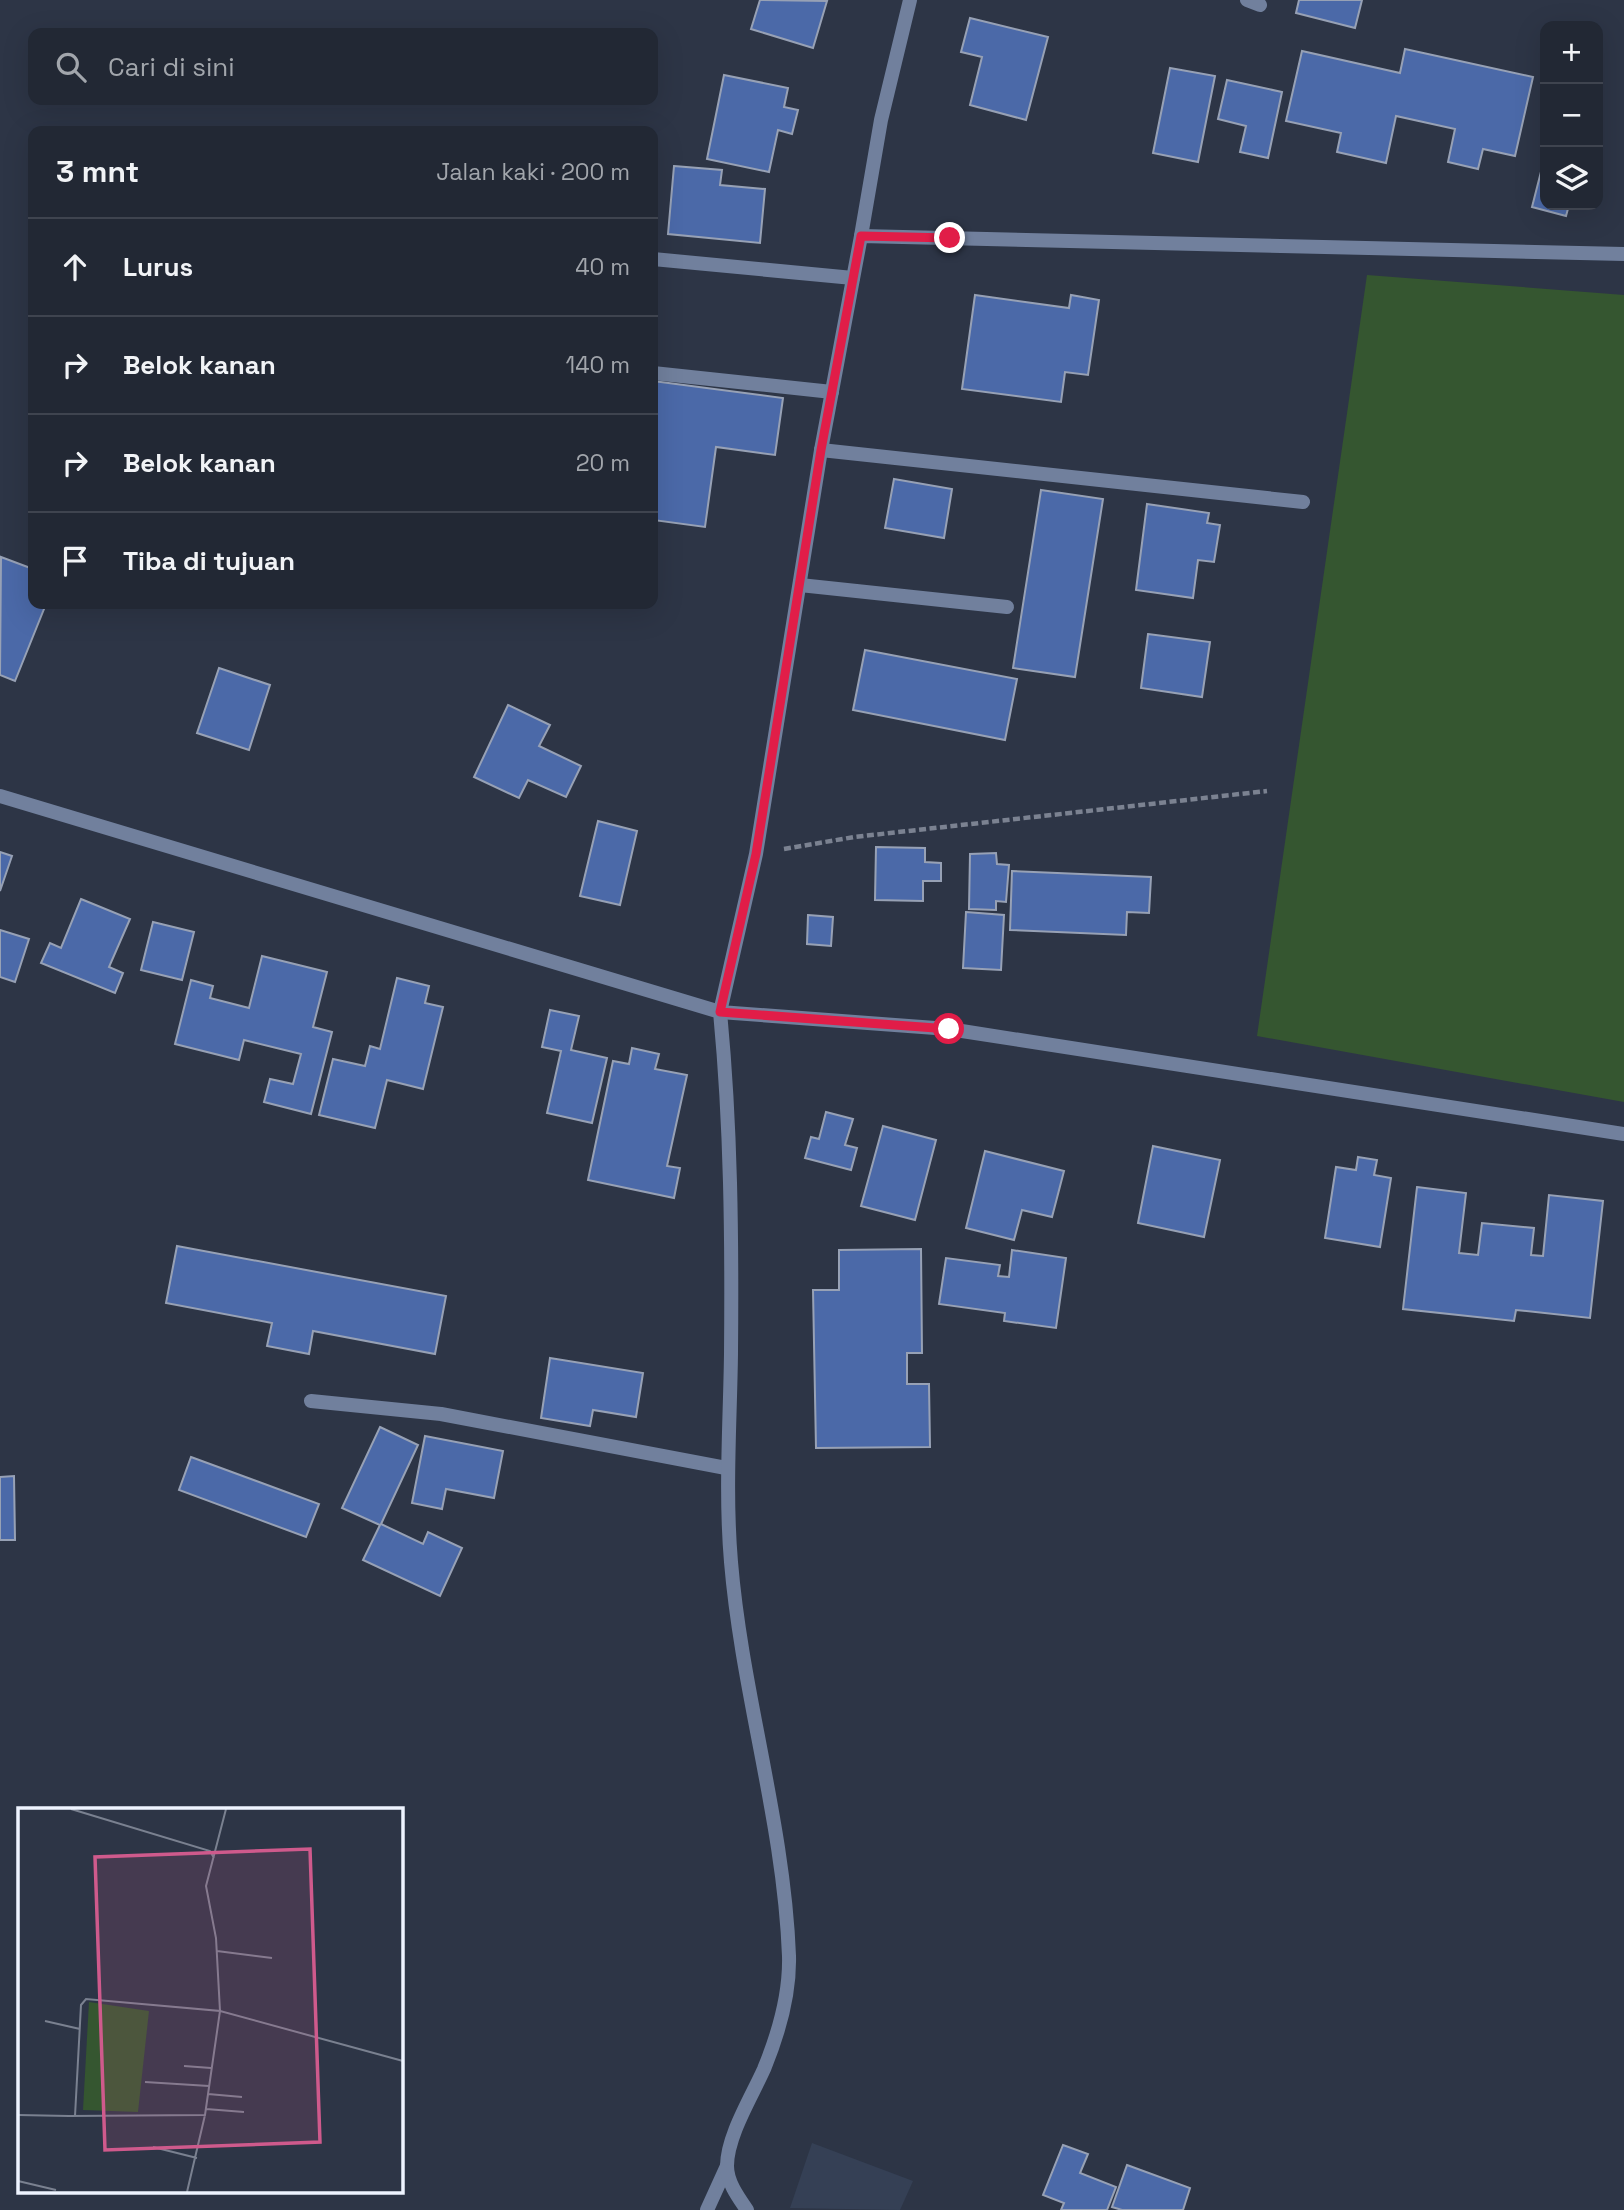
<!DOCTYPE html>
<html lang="id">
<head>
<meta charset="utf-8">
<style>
  :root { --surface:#222834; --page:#2a303c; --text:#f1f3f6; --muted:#a2a6ac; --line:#3f444f }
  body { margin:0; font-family:"Space Grotesk",sans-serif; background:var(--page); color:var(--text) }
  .controls { position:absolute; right:21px; top:21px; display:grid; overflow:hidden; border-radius:14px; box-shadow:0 7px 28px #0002 }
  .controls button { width:63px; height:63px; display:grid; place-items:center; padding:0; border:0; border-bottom:2px solid var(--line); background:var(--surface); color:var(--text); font:35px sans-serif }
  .stop { position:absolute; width:21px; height:21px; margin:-16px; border:5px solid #e11d48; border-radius:50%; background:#fff }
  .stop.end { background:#e11d48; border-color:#fff; box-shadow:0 2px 7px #0008 }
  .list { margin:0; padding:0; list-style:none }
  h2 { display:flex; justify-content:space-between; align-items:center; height:91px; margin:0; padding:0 28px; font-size:30px }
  h2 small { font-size:23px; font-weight:400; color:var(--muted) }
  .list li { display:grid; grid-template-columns:46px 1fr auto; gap:21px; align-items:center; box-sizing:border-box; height:98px; padding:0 28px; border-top:2px solid var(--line) }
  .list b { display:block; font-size:26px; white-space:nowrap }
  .list em { font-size:23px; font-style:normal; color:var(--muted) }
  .icon { flex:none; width:38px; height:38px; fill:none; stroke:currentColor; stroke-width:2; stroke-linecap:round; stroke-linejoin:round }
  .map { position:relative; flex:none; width:1624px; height:2210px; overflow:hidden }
  .search { position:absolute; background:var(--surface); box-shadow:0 7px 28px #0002; left:28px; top:28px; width:630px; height:77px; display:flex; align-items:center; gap:18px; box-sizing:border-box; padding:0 24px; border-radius:14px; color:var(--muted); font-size:26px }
  .panel { position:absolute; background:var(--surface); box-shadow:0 7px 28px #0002; left:28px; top:126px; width:630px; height:483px; border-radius:14px }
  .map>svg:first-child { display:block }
  .built { fill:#354055 }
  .green { fill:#355630 }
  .building { fill:#4b69a8; stroke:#97a1b5; stroke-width:2 }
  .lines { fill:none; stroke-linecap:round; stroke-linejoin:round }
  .path { stroke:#7b8291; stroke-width:4.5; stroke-dasharray:7 3.5; stroke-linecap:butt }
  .service { stroke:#71809d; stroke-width:14 }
  .minor { stroke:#71809d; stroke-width:14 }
  .tertiary { stroke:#71809d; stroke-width:14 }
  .route { stroke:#e11d48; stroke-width:9 }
  .inset-road { fill:none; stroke:#7a8190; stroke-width:2 }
  .view { fill:#cf5a8c; fill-opacity:0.15; stroke:#cf5a8c; stroke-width:3.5 }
  .inset-edge { fill:none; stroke:#eef4ff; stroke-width:3.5 }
</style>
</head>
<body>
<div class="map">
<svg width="1624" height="2210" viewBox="0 0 1624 2210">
  <rect width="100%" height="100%" fill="#2d3546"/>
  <path class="built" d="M812,2143L913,2181L900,2210L790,2208Z"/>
  <path class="green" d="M1367,275L1624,295V1102L1257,1036Z"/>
  <g class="building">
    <path d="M760,0L827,1L813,48L751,29Z"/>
    <path d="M1299,0H1362L1355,28L1296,13Z"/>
    <path d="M970,18L1048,37L1026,120L970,105L982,57L961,52Z"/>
    <path d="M1405,49L1533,77L1515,156L1483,149L1478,169L1448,162L1455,129L1396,116L1386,163L1337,152L1341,133L1286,121L1302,51L1400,73Z"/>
    <path d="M1170,68L1215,76L1198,162L1153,153Z"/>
    <path d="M724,75L788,88L784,107L798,110L792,134L778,130L769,172L707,159Z"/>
    <path d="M1227,80L1282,92L1268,158L1240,152L1246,126L1218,119Z"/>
    <path d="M1545,156V205H1569L1566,216L1532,207Z"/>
    <path d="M674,166L722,170L720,185L765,189L760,243L668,234Z"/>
    <path d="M975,295L1069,308L1071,295L1099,300L1088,375L1065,372L1061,402L962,389Z"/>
    <path d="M653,381L783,398L775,455L716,447L705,527L653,520Z"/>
    <path d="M894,479L952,489L944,538L885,528Z"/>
    <path d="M1041,490L1103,499L1075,677L1013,668Z"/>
    <path d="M1147,504L1209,513L1207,523L1220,525L1214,562L1198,560L1193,598L1136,590Z"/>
    <path d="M1,557L33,569V604H46L15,681L0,675Z"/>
    <path d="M1148,634L1210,642L1202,697L1141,688Z"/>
    <path d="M865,650L1017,679L1005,740L853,710Z"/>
    <path d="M219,668L270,685L249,750L197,733Z"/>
    <path d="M508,705L550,725L539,746L581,766L566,797L528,780L519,798L474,777Z"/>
    <path d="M598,821L637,831L620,905L580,896Z"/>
    <path d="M876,847L925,848V862L941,863V881H923V901L875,900Z"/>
    <path d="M0,852L12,856L0,891Z"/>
    <path d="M996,853L997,864L1009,865L1006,902L996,901V910L969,909L970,854Z"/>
    <path d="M1012,871L1151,877L1149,913L1127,912L1126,935L1010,930Z"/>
    <path d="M81,899L130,919L109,967L123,973L115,993L41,963L50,943L61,948Z"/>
    <path d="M966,912L1004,915L1001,970L963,968Z"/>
    <path d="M808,915L833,917L831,946L807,944Z"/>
    <path d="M153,922L194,932L182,980L141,970Z"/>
    <path d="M0,930L29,939L15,982L0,977Z"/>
    <path d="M262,956L327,972L313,1027L332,1032L311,1114L264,1102L270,1079L293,1084L301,1054L244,1040L239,1060L175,1044L191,980L213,986L210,998L249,1008Z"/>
    <path d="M397,978L429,986L425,1003L443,1007L423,1089L387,1080L375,1128L319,1115L333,1059L365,1066L370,1046L380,1049Z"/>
    <path d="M550,1010L579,1016L571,1050L607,1058L592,1123L547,1113L561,1051L542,1047Z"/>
    <path d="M632,1048L659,1054L655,1069L687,1075L667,1166L680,1168L674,1198L588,1180L613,1061L629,1064Z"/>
    <path d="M826,1112L853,1119L845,1145L857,1148L851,1170L805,1158L811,1137L819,1139Z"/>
    <path d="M883,1126L936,1140L915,1220L861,1206Z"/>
    <path d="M1153,1146L1220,1160L1204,1237L1138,1223Z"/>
    <path d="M985,1151L1064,1171L1052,1217L1022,1210L1014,1240L966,1228Z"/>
    <path d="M1358,1157L1377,1160L1374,1175L1391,1178L1380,1247L1325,1238L1336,1167L1356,1170Z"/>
    <path d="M1417,1187L1466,1193L1459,1253L1478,1255L1482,1223L1534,1228L1531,1255L1543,1256L1549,1195L1603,1201L1590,1318L1516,1310L1514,1321L1403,1309Z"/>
    <path d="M177,1246L446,1296L435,1354L313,1331L309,1354L267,1346L272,1323L166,1303Z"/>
    <path d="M921,1249L922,1353H907V1384H929L930,1447L816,1448L813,1290H839V1250Z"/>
    <path d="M1012,1250L1066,1258L1056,1328L1004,1321L1005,1313L939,1304L946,1258L1000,1265L998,1276L1009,1277Z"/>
    <path d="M550,1358L643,1373L636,1417L593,1410L590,1426L541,1418Z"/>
    <path d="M380,1427L418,1445L381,1524L423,1544L428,1532L462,1548L440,1596L363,1560L380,1525L342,1508Z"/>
    <path d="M425,1436L503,1451L494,1498L446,1489L442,1509L412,1503Z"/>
    <path d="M191,1457L319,1504L306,1537L179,1490Z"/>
    <path d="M14,1476L15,1540H0V1477Z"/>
    <path d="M1063,2145L1088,2154L1080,2173L1116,2187L1107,2210H1061L1064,2203L1043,2195Z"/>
    <path d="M1127,2165L1190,2188L1183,2210H1122L1112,2207Z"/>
  </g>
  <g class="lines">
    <path class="path" d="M784,849L854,837L1267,791"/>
    <g class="service">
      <path d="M653,259L853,278"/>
      <path d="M653,373L832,392"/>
      <path d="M800,585L1007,607"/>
    </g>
    <g class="minor">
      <path d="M1247,0L1260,5"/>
      <path d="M861,236L881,120L910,0"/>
      <path d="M1624,254L861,236L821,450L756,854L720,1012L949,1029L1624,1134"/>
      <path d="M821,450L1303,502"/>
      <path d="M311,1401L441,1414L726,1468"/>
      <path d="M707,2210L727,2166"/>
    </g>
    <path class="tertiary" d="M0,796L720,1012C731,1126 732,1239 731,1354C730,1424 725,1492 731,1562C742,1694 784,1823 789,1956C790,1993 778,2035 764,2069C752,2096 727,2136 727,2166C727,2182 738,2197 747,2210"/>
  </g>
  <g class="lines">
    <path class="route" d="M949,1029L720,1012L756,854L821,450L861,236L950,238"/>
  </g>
  <g transform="translate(18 1808)">
    <rect width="385" height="385" fill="#2d3546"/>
    <path d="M71,194L131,203L120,304L65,302Z" fill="#355630"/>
    <path class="inset-road" d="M53,1L192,43L196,50M208,1L188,78L198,130L202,203L385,253M199,143L254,150M27,213L62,221M166,258L193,260M127,274L191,278M190,286L224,289M188,301L226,304M0,307L51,308L187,307L202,203L68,191L63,197L57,308M135,339L179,350M0,373L38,382M169,384L187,307"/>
    <path class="view" d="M292,41L302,334L87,342L77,49Z"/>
    <rect width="385" height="385" class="inset-edge"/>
  </g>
</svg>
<div class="controls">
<button>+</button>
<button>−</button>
<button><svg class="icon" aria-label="layers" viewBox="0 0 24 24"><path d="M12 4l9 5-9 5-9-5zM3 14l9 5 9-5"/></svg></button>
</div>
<div class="stop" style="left:949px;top:1029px"></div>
<div class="stop end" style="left:950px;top:238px"></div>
<div class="search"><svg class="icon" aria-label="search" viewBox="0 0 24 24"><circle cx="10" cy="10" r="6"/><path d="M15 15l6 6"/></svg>Cari di sini</div>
<section class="panel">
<h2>3 mnt<small>Jalan kaki · 200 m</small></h2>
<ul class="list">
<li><svg class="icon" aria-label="ahead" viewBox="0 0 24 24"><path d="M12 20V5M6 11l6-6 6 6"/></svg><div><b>Lurus</b></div><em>40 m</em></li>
<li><svg class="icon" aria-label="right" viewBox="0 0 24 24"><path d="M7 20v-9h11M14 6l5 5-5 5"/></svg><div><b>Belok kanan</b></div><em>140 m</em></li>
<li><svg class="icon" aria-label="right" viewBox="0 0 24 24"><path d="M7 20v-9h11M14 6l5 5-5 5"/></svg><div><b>Belok kanan</b></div><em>20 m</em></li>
<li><svg class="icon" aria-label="arrive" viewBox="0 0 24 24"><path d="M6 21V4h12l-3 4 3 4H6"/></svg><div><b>Tiba di tujuan</b></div></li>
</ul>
</section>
</div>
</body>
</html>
